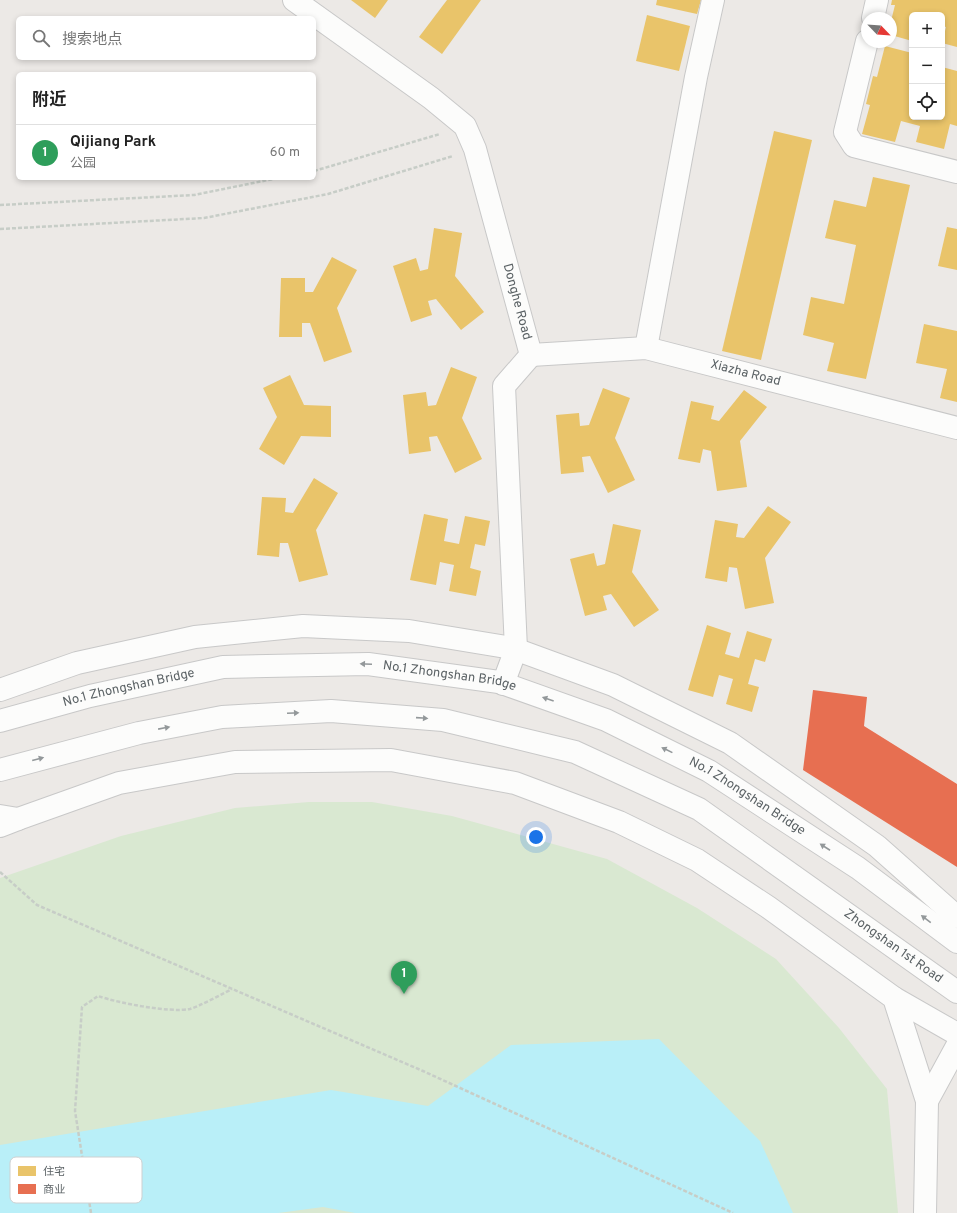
<!DOCTYPE html>
<html lang="zh">
<head>
<meta charset="utf-8">
<style>
  :root { --surface:#fff; --page:#f6f6f6; --text:#222; --muted:#767676; --line:#e0e0e0; --accent:#8e9192 }
  body { margin:0; font-family:Overpass,"Noto Sans SC",sans-serif; background:var(--page); color:var(--text) }
  .controls { position:absolute; right:12px; top:12px; display:grid; overflow:hidden; border-radius:6px; box-shadow:0 2px 6px #0003 }
  .controls button { width:36px; height:36px; display:grid; place-items:center; padding:0; border:0; border-bottom:1px solid var(--line); background:var(--surface); color:var(--text); font:20px sans-serif }
  .compass { position:absolute; left:861px; top:12px; width:36px; height:36px; border-radius:50%; background:var(--surface); box-shadow:0 2px 6px #0003; rotate:115deg }
  .you { position:absolute; left:536px; top:837px; width:14px; height:14px; margin:-10px; border:3px solid #fff; border-radius:50%; background:#1a73e8; box-shadow:0 0 0 6px #1a73e833 }
  .badge { display:grid; place-items:center; width:26px; height:26px; border-radius:50%; background:var(--accent); color:#fff; font-size:13px; font-weight:700 }
  .pin { position:absolute; translate:-50% -33px; filter:drop-shadow(0 1px 2px #0008) }
  .pin::after { content:''; position:absolute; top:21px; width:14px; height:12px; background:inherit; clip-path:polygon(0 0,100% 0,50% 100%) }
  .list { margin:0; padding:0; list-style:none }
  h2 { display:flex; justify-content:space-between; align-items:center; height:52px; margin:0; padding:0 16px; font-size:17px }
  h2 small { font-size:13px; font-weight:400; color:var(--muted) }
  .list li { display:grid; grid-template-columns:26px 1fr auto; gap:12px; align-items:center; box-sizing:border-box; height:56px; padding:0 16px; border-top:1px solid var(--line) }
  .list b { display:block; font-size:15px; white-space:nowrap }
  .list p { margin:0; font-size:13px; white-space:nowrap; color:var(--muted) }
  .list em { font-size:13px; font-style:normal; color:var(--muted) }
  .icon { flex:none; width:22px; height:22px; fill:none; stroke:currentColor; stroke-width:2; stroke-linecap:round; stroke-linejoin:round }
  .map { position:relative; flex:none; width:957px; height:1213px; overflow:hidden }
  .search { position:absolute; background:var(--surface); box-shadow:0 2px 6px #0003; left:16px; top:16px; width:300px; height:44px; display:flex; align-items:center; gap:10px; box-sizing:border-box; padding:0 14px; border-radius:6px; color:var(--muted); font-size:15px }
  .panel { position:absolute; background:var(--surface); box-shadow:0 2px 6px #0003; left:16px; top:72px; width:300px; height:108px; border-radius:6px }
  .map>svg:first-child { display:block }
  .green { fill:#d9e8d1 }
  .water { fill:#b9eff8 }
  .homes { fill:#e9c46a }
  .shops { fill:#e76f51 }
  .lines { fill:none; stroke-linecap:round; stroke-linejoin:round }
  .minor-casing { stroke:#c8c8c8; stroke-width:24 }
  .tertiary-casing { stroke:#c8c8c8; stroke-width:24 }
  .secondary-casing { stroke:#c8c8c8; stroke-width:24 }
  .path { stroke:#c7cdc7; stroke-width:2.5; stroke-dasharray:4 2; stroke-linecap:butt }
  .minor { stroke:#fcfcfb; stroke-width:22 }
  .tertiary { stroke:#fcfcfb; stroke-width:22 }
  .secondary { stroke:#fcfcfb; stroke-width:22 }
  .oneway { fill:#93989a }
  .labels { text-anchor:middle; dominant-baseline:central; stroke-width:4; stroke-linejoin:round; paint-order:stroke }
  .street-label { font-size:13px; fill:#5b6265; stroke:#fff }
  .key { fill:#fff; stroke:#ced0d1; stroke-width:1 }
  .key-label { font-size:11px; fill:#5b6265 }
</style>
</head>
<body>
<div class="map">
<svg width="957" height="1213" viewBox="0 0 957 1213">
  <rect width="100%" height="100%" fill="#ece9e6"/>
  <path class="green" d="M309,802H372L452,816L607,859L697,908L776,959L839,1028L887,1089L898,1213H19L0,1172V878L121,836L235,808Z"/>
  <path class="water" d="M659,1039L760,1141L793,1213H355L323,1207L278,1213H0V1145L331,1090L428,1106L511,1045Z"/>
  <g class="homes">
    <path d="M351,0H388L375,18Z"/>
    <path d="M447,0H481L442,54L419,37Z"/>
    <path d="M657,0H701L697,14L656,5Z"/>
    <path d="M892,0H957V47L942,43L946,27L942,26V15H912V41L891,35V21L895,5H891Z"/>
    <path d="M647,15L690,26L679,71L636,61Z"/>
    <path d="M885,46L912,53V117H942V67L957,71V126L950,124L944,149L916,142L920,126L901,121L895,142L862,134L870,105L866,104L873,76L877,77Z"/>
    <path d="M774,131L812,140L761,360L722,351Z"/>
    <path d="M873,177L910,185L866,379L827,371L834,343L803,335L811,297L844,304L856,245L825,238L834,200L866,207Z"/>
    <path d="M947,227L957,229V270L938,266Z"/>
    <path d="M434,228L462,233L455,276L484,312L461,330L436,299L428,301L432,315L411,322L393,266L416,258L420,271L428,269Z"/>
    <path d="M332,257L357,270L337,308L352,352L324,362L310,323H302V337H279L281,278H305V292H313Z"/>
    <path d="M924,324L957,331V402L940,398L947,369L916,363Z"/>
    <path d="M451,367L477,377L462,418L482,459L455,473L437,436L429,437L431,451L409,454L403,395L426,392L428,406L436,405Z"/>
    <path d="M290,375L304,405L331,406V437L301,436L284,465L259,449L277,417L263,388Z"/>
    <path d="M603,388L630,398L615,438L635,480L608,493L590,456L582,457L584,472L561,474L556,415L579,413L580,426L589,425Z"/>
    <path d="M744,390L767,407L740,441L747,487L717,491L711,451L703,449L700,463L678,459L691,401L714,406L711,419L719,421Z"/>
    <path d="M314,478L338,493L316,530L328,575L299,582L288,543H280L279,557L257,555L262,497L286,498L285,512L293,513Z"/>
    <path d="M768,506L791,522L765,558L774,603L745,609L737,568L729,567L727,582L705,578L715,520L738,524L736,537L744,538Z"/>
    <path d="M424,514L448,519L444,541L459,544L465,516L490,521L485,546L475,544L470,568L481,571L476,596L449,591L454,565L440,562L436,585L410,580Z"/>
    <path d="M613,524L641,530L632,572L659,610L634,627L611,594L603,596L607,610L585,616L570,559L594,553L597,566L605,564Z"/>
    <path d="M707,625L731,633L725,654L739,658L747,631L772,639L765,662L755,659L748,684L759,687L752,712L726,704L733,679L719,675L713,697L688,690Z"/>
  </g>
  <path class="shops" d="M813,690L867,697L864,726L957,784V867L803,770Z"/>
  <g class="lines">
    <g class="minor-casing">
      <g id="minor">
        <path id="s1" d="M294,0L431,98L465,126L475,149L531,355"/>
        <path d="M873,18L877,0"/>
        <path d="M867,41L845,132L854,146L957,172"/>
        <path d="M646,348L696,77L713,0"/>
        <path id="s2" d="M531,355L646,348L957,428"/>
        <path d="M503,684L516,649L504,386L531,355"/>
      </g>
    </g>
    <g class="tertiary-casing">
      <g id="tertiary">
        <path d="M0,690L77,663L195,637L303,626L409,631L512,648L613,685L730,743L877,846L957,917"/>
        <path d="M0,816L18,819L0,826"/>
        <path d="M18,819L119,783L235,762L391,760L515,783L619,822L697,860L768,907L894,998L927,1101L925,1213"/>
        <path d="M894,998L957,1034"/>
        <path d="M927,1101L957,1046"/>
      </g>
    </g>
    <g class="secondary-casing">
      <g id="secondary">
        <path id="s3" d="M0,721L90,696L223,667L368,664L499,682L606,720L709,771L858,868L957,942"/>
        <path id="s4" d="M0,770L139,733L222,717L331,711L443,720L575,752L699,809L957,992"/>
      </g>
    </g>
    <g class="path">
      <path d="M314,171L440,134"/>
      <path d="M0,205L194,195L278,178"/>
      <path d="M0,229L204,218L328,194L453,156"/>
      <path d="M0,872L37,905L423,1071L733,1213"/>
      <path d="M91,1213L75,1111L82,1007L98,996C118,1003 170,1013 190,1009C200,1006 222,994 232,989"/>
    </g>
    <use href="#minor" class="minor"/>
    <use href="#tertiary" class="tertiary"/>
    <use href="#secondary" class="secondary"/>
  </g>
  <defs><path id="oneway-solid" d="M-6-.8H1V-3.2L6.5 0L1 3.2V.8H-6Z"/></defs>
  <g class="oneway">
    <use href="#oneway-solid" transform="translate(366 664) rotate(-178)"/>
    <use href="#oneway-solid" transform="translate(548 699) rotate(-161)"/>
    <use href="#oneway-solid" transform="translate(293 713) rotate(-3)"/>
    <use href="#oneway-solid" transform="translate(422 718) rotate(4)"/>
    <use href="#oneway-solid" transform="translate(164 728) rotate(-11)"/>
    <use href="#oneway-solid" transform="translate(667 750) rotate(-154)"/>
    <use href="#oneway-solid" transform="translate(38 759) rotate(-15)"/>
    <use href="#oneway-solid" transform="translate(825 847) rotate(-147)"/>
    <use href="#oneway-solid" transform="translate(926 919) rotate(-143)"/>
  </g>
  <g class="labels">
    <g class="street-label">
      <text stroke="none"><textPath href="#s1" startOffset="396">Donghe Road</textPath></text>
      <text stroke="none"><textPath href="#s2" startOffset="218">Xiazha Road</textPath></text>
      <text stroke="none"><textPath href="#s3" startOffset="457">No.1 Zhongshan Bridge</textPath></text>
      <text stroke="none"><textPath href="#s3" startOffset="133">No.1 Zhongshan Bridge</textPath></text>
      <text stroke="none"><textPath href="#s3" startOffset="781">No.1 Zhongshan Bridge</textPath></text>
      <text stroke="none"><textPath href="#s4" startOffset="960">Zhongshan 1st Road</textPath></text>
    </g>
  </g>
  <rect x="10" y="1157" width="132" height="46" rx="6" class="key"/>
  <rect x="18" y="1166" width="18" height="10" fill="#e9c46a"/>
  <rect x="18" y="1184" width="18" height="10" fill="#e76f51"/>
  <g class="key-label">
    <text x="43" y="1175">住宅</text>
    <text x="43" y="1193">商业</text>
  </g>
</svg>
<div class="controls">
<button>+</button>
<button>−</button>
<button><svg class="icon" aria-label="locate" viewBox="0 0 24 24"><circle cx="12" cy="12" r="6"/><path d="M12 2v4M12 18v4M2 12h4M18 12h4"/></svg></button>
</div>
<svg class="compass" viewBox="-18 -18 36 36"><path d="M0-13l5 13h-10z" fill="#e53935"/><path d="M0 13l5-13h-10z" fill="#767676"/></svg>
<div class="you"></div>
<div class="pin badge" style="left:404px;top:994px;background:#2e9e5b">1</div>
<div class="search"><svg class="icon" aria-label="search" viewBox="0 0 24 24"><circle cx="10" cy="10" r="6"/><path d="M15 15l6 6"/></svg>搜索地点</div>
<section class="panel">
<h2>附近<small></small></h2>
<ul class="list">
<li><span class="badge" style="background:#2e9e5b">1</span><div><b>Qijiang Park</b><p>公园</p></div><em>60 m</em></li>
</ul>
</section>
</div>
</body>
</html>
